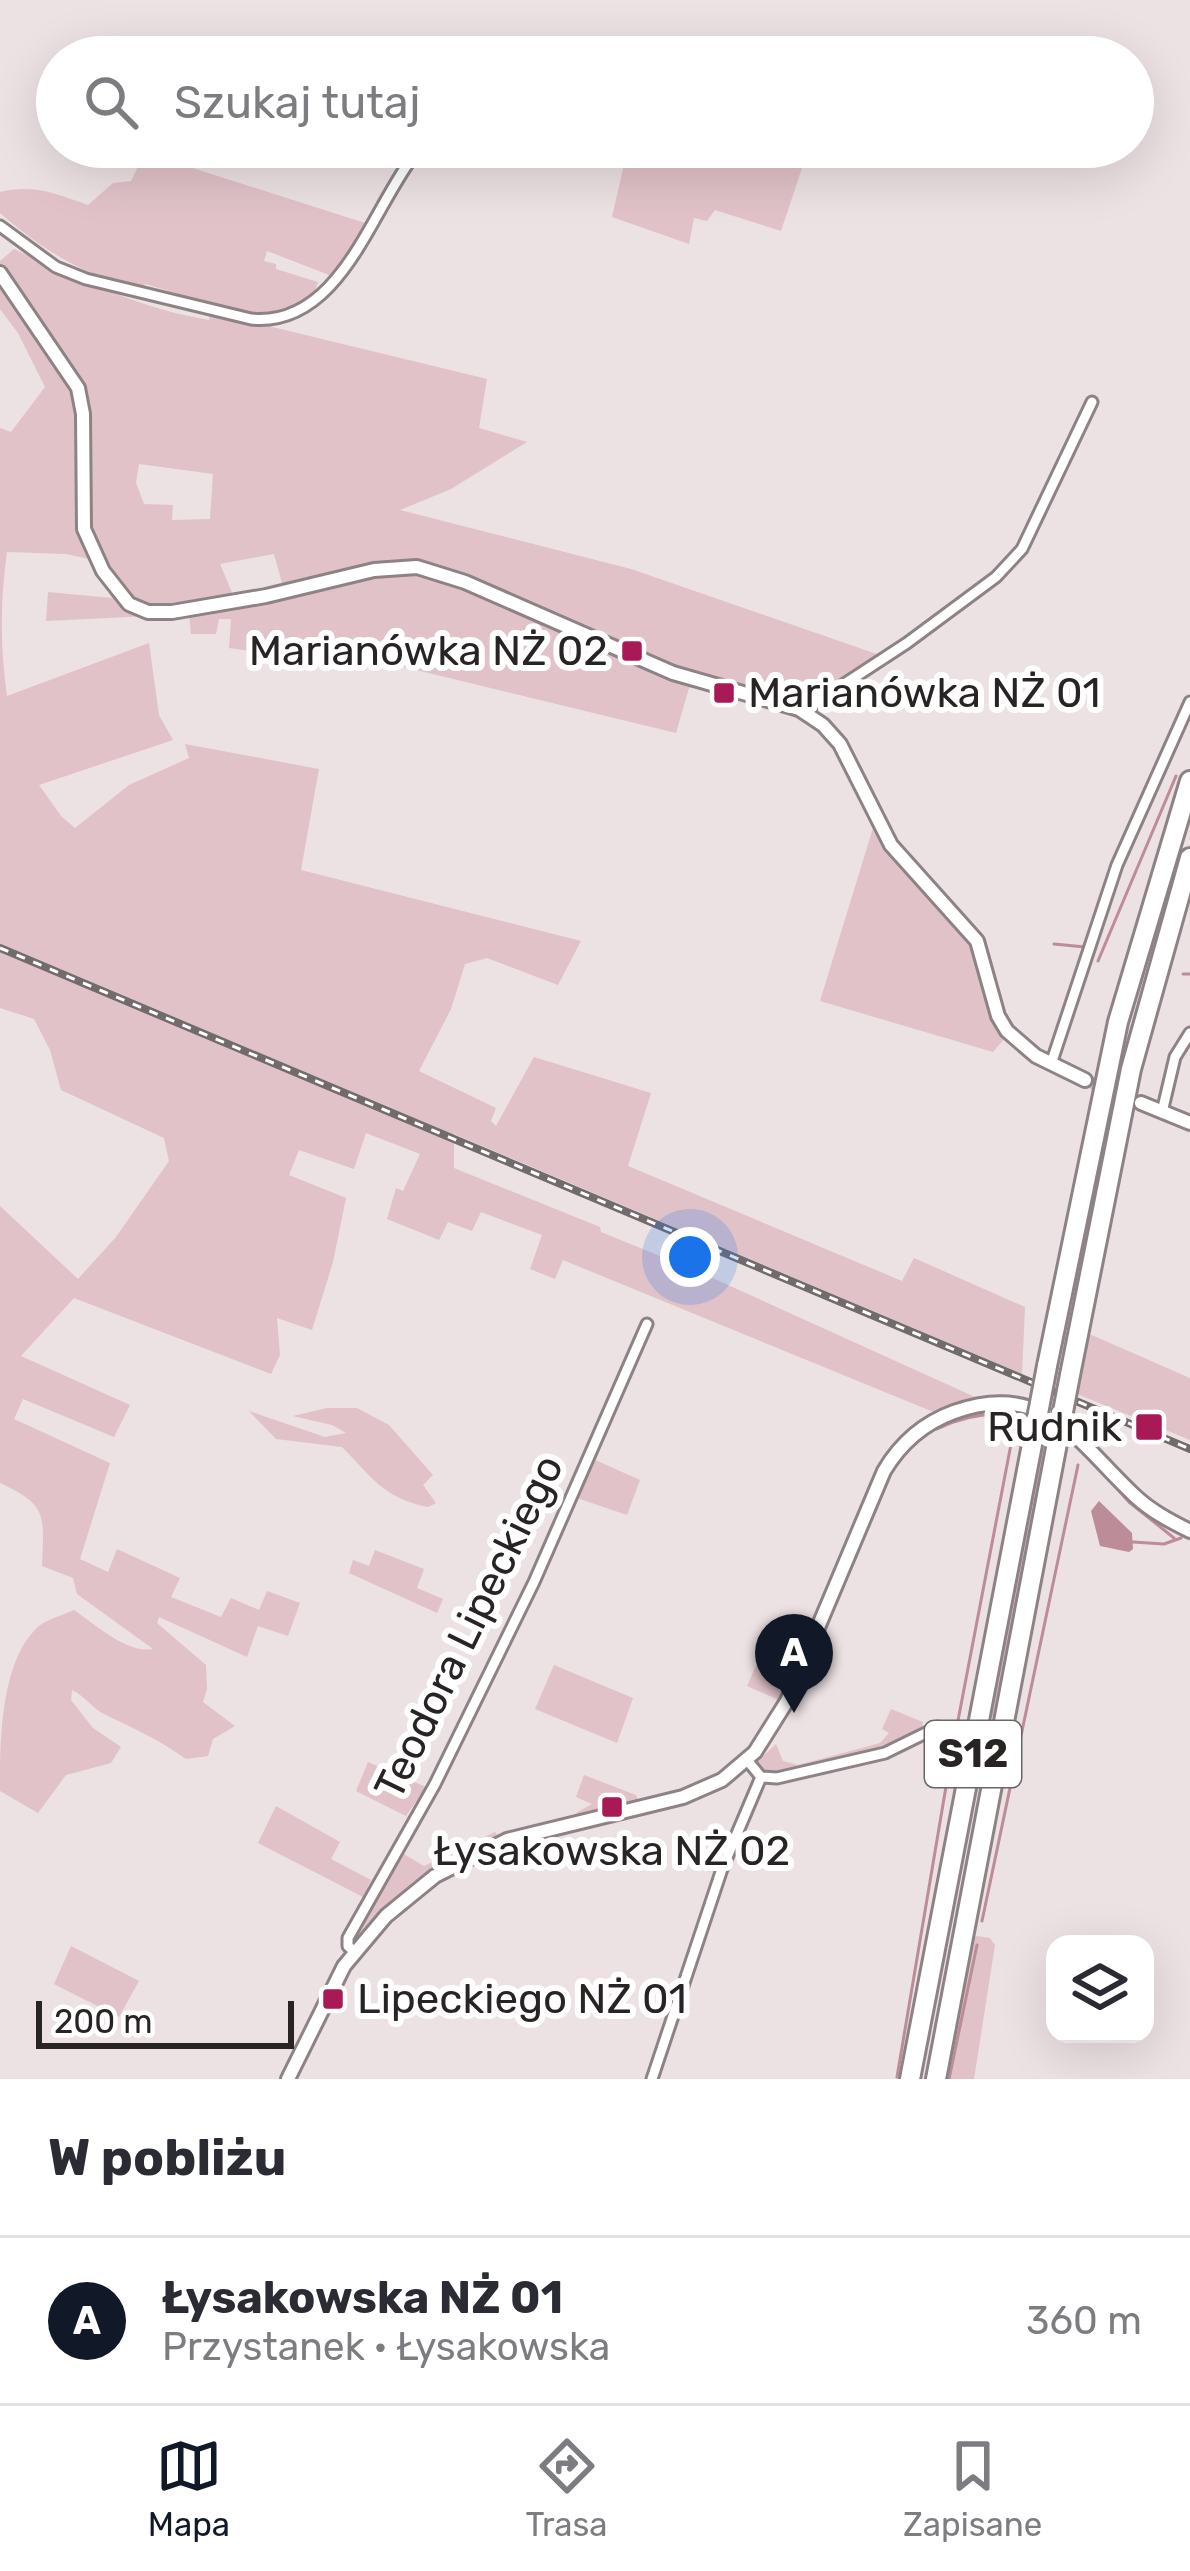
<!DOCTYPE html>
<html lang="pl">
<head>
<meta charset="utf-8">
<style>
  :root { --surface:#fff; --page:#f7f7f7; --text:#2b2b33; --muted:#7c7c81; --line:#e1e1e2; --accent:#111827 }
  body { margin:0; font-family:Rubik,sans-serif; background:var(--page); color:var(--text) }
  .controls { position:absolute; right:36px; bottom:36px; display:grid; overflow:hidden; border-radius:24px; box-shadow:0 12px 48px #0002 }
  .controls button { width:108px; height:108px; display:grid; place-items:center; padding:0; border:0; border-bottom:3px solid var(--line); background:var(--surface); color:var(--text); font:60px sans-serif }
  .scale { position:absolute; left:36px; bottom:30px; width:258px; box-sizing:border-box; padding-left:12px; border:6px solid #282424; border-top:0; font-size:33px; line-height:42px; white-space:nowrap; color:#282424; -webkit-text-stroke:9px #fff; paint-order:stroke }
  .you { position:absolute; left:690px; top:1257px; width:42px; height:42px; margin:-30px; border:9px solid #fff; border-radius:50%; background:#1a73e8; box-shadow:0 0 0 18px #1a73e833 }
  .badge { display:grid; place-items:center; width:78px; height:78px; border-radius:50%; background:var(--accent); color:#fff; font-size:39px; font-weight:700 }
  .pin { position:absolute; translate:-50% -99px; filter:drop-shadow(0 3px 6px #0008) }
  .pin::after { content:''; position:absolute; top:63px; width:42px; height:36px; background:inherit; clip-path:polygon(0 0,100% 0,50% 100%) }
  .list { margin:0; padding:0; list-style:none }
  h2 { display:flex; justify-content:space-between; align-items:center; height:156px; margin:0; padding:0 48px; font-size:51px }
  h2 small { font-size:39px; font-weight:400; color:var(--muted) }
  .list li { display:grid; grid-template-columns:78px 1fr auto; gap:36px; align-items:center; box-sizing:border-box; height:168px; padding:0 48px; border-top:3px solid var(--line) }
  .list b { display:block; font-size:45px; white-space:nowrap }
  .list p { margin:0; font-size:39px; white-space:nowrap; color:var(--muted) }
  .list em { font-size:39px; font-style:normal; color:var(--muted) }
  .icon { flex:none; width:66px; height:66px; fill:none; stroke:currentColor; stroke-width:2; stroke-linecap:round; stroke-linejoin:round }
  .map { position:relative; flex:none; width:1190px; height:2079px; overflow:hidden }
  .search { position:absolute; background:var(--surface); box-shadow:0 12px 48px #0002; left:36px; right:36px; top:36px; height:132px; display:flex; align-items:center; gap:30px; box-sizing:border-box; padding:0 42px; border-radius:66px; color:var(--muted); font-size:45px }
  .sheet { height:324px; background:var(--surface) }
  nav { display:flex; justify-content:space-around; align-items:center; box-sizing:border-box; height:168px; border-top:3px solid var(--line); background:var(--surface); font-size:33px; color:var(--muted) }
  nav a { display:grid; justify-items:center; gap:6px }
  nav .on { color:var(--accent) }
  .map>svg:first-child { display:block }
  .green { fill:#e1c2c9; fill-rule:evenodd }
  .water { fill:#bc8c98 }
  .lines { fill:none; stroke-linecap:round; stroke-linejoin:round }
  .stream { stroke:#bc8c98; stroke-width:3 }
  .tertiary-tunnel { stroke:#c5bbbd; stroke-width:12; stroke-dasharray:12 6; stroke-linecap:butt }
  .minor-casing { stroke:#8d8385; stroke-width:15 }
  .tertiary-casing { stroke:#8d8385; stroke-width:18 }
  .motorway-casing { stroke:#8d8385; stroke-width:24 }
  .minor { stroke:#fff; stroke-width:9 }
  .tertiary { stroke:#fff; stroke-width:12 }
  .motorway { stroke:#fff; stroke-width:18 }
  .rail-casing { stroke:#716b6c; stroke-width:8 }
  .rail { stroke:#fff; stroke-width:3; stroke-dasharray:9; stroke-linecap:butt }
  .motorway-bridge-casing { stroke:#8d8385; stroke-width:24; stroke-linecap:butt }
  .motorway-bridge { stroke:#fff; stroke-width:18 }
  .poi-dot { fill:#a91955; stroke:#fff; stroke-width:4.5 }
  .labels { text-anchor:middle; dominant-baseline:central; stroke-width:12; stroke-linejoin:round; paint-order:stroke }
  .shield { fill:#fff; stroke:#686666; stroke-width:3 }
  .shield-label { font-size:39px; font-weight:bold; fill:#282424 }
  .poi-label { font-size:42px; fill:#282424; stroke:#fff; text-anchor:end }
  .street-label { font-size:42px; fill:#282424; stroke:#fff }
</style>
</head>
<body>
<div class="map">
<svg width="1190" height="2079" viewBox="0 0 1190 2079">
  <rect width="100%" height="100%" fill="#ece1e3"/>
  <g class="green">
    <path d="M154,147H158L155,156L365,223C360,245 347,259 332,276L267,251L264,261L276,264V269L318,282C301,347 186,294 145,284L143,290C88,278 42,250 0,213V192C34,184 56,194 88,205L113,183L131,181L142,158Z"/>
    <path d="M628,147H771L806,156L781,231L715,210L707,221L694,218L689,244L612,217Z"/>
    <path d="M14,249C76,278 141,309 209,320L211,312L487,379L479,428L527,442L451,489L400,510L631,569L888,658L800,715L695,684L689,688L676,733L354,655L352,665L229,648L231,619H219L216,634H191L189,614L46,621L48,592L112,598L89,559L66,554L7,552C0,600 0,647 7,696L149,643L159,715L173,740L39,785L61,816L75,828L129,785L189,758L185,744L319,769L301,870L581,941L558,985L487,958L465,964L451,1009L419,1071L496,1108L491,1121L496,1126L534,1057L651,1093L628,1166L902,1281L914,1258L1025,1307L1022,1374L454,1134V1168L600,1227L601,1232L697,1271L975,1397L936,1413L563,1260L555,1279L530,1269L542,1235L481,1212L472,1231L448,1222L439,1240L387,1219L396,1188L403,1191L420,1154L366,1133L354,1169L299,1150L289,1175L346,1198L333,1262L312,1330L277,1318L280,1355L271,1374L74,1298L21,1356L130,1405L114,1437L23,1399L14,1419L110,1463L80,1559L108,1572L117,1549L180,1578L171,1597L221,1617L231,1598L259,1610L267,1591L300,1603L288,1636L258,1626L247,1657L159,1617L157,1623L206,1665L207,1689L203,1702L235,1726L213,1739L208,1756L186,1759C160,1740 133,1728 104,1714C92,1708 85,1696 72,1690L71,1700L93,1728L121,1747L111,1763L66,1775L38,1813L0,1791C0,1743 0,1660 39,1626C48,1619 63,1615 74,1610C95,1624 127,1654 153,1649L77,1594L73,1578L42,1566C44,1515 48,1505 0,1483V1206L78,1279L116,1237L169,1161L164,1138L61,1090L50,1050L34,1019L0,1008V428L11,432L45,387L18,333L0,309V261ZM139,464L213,474L210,519L172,520L173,505L144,504L136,483ZM274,554L285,594L262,598L260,590L233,595L220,564Z"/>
    <path d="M873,828L888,852L967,941L1004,1039L993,1052L820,1001Z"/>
    <path d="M1087,1333L1190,1378V1440L1077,1394Z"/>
    <path d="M327,1408H357L389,1425L433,1475L423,1485L436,1503L428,1507C383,1498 372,1477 342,1447L276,1439L249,1411L325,1437L346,1433L332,1425L293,1416Z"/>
    <path d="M1045,1432L1048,1434L1047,1469L999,1718L985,1715L1034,1467Z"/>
    <path d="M593,1459L640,1480L627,1515L574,1497Z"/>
    <path d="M375,1550L424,1569L417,1588L443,1599L437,1613L349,1573L353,1560L369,1566Z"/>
    <path d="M761,1654L787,1665L790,1661L796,1665L781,1701L747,1686Z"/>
    <path d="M554,1665L633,1698L617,1743L535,1709Z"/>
    <path d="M891,1709L923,1722L922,1730L885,1749L770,1776L759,1771L757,1762L776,1744L783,1761L798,1765L880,1743L889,1733L882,1729Z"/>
    <path d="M368,1762L426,1787L406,1816L356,1791Z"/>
    <path d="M584,1775L636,1795L639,1803L580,1817L576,1813L592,1804L576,1797Z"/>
    <path d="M276,1806L340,1842L331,1859L371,1880L363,1897L258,1843Z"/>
    <path d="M495,1832L498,1837C441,1864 397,1897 354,1944L353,1933L367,1917L397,1850L424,1866Z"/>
    <path d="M977,1936L990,1938L995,1945L974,2079H944L972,1938Z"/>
    <path d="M71,1946L139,1981L119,2017L54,1984Z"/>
  </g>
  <path class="water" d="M1099,1501L1132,1533L1133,1549L1129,1552L1100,1546L1091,1511Z"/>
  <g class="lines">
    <g class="stream">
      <path d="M1054,944L1085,947"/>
      <path d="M1098,961L1176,776"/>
      <path d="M1183,974H1190"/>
      <path d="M937,1429C967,1414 999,1410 1032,1419"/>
      <path d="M1097,1466L1129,1502L1174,1538"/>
      <path d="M1133,1542L1164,1544L1181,1538"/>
      <path d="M982,1921L1078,1465"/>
      <path d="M897,2077L951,1757L1012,1439"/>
      <path d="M949,2079L977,1945"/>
    </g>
    <path class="tertiary-tunnel" d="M1085,1080L1141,1103"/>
    <g class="minor-casing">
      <g id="minor">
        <path d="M0,226L56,267L86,279L251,319C340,328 372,208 415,154"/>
        <path d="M803,711L907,643L996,577L1022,549L1092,402"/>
        <path d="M1051,1064L1117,865L1190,702"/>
        <path d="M1162,1112L1175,1057L1190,1033"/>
        <path d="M747,1760L761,1777L777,1778L885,1753L938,1727"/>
        <path d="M355,1952L348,1946V1938L435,1784L534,1582L647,1324"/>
        <path d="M652,2079L722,1869L761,1777"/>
      </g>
    </g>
    <g class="tertiary-casing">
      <g id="tertiary">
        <path d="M0,273L78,388L83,414L84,529L103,571L129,604L148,612H172L266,596L374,570L417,567L465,582L673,673L799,709L823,725L840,744L891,845L977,941L998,1016L1007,1031L1036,1056L1085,1080"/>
        <path d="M1141,1103L1190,1123"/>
        <path d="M288,2079L344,1966L386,1916L435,1876L507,1840L683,1797L722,1780L755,1752L787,1701L884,1471C900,1444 924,1423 954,1412C1046,1379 1079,1444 1135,1496C1151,1511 1170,1521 1190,1531"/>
      </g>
    </g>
    <g class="motorway-casing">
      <g id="motorway">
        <path d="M1047,1366L1118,1022L1190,781"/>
        <path d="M1070,1375L1131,1069L1190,858"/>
        <path d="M910,2079L1035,1429"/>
        <path d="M936,2079L1058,1438"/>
      </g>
    </g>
    <use href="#minor" class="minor"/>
    <use href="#tertiary" class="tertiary"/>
    <use href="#motorway" class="motorway"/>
    <g class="rail-casing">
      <path id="rail" d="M0,948L1190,1449"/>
    </g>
    <use href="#rail" class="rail"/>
    <g class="motorway-bridge-casing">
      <g id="motorway-bridge">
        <path d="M1035,1429L1047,1366"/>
        <path d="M1058,1438L1070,1375"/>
      </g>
    </g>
    <use href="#motorway-bridge" class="motorway-bridge"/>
  </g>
  <g class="poi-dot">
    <rect x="620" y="639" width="24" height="24" rx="6"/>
    <rect x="712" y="681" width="24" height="24" rx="6"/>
    <rect x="1134" y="1412" width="30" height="30" rx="6"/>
    <rect x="600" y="1795" width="24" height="24" rx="6"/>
    <rect x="321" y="1987" width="24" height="24" rx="6"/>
  </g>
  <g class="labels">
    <rect class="shield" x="925" y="1721" width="96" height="66" rx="9"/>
    <g class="shield-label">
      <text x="973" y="1754">S12</text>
    </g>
    <g class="poi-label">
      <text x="608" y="651">Marianówka NŻ 02</text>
      <text x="748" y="693" text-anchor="start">Marianówka NŻ 01</text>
      <text x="1122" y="1427">Rudnik</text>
      <text x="612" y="1851" text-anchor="middle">Łysakowska NŻ 02</text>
      <text x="357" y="1999" text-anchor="start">Lipeckiego NŻ 01</text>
    </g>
    <g class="street-label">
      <text transform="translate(469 1627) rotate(-64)">Teodora Lipeckiego</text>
    </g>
  </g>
</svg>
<div class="controls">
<button><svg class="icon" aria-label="layers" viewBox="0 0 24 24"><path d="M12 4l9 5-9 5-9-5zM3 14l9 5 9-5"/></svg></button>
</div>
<div class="scale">200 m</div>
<div class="you"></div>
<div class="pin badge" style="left:794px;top:1713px">A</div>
<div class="search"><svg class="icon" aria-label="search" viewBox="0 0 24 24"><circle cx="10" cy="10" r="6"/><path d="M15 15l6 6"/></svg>Szukaj tutaj</div>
</div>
<section class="sheet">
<h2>W pobliżu<small></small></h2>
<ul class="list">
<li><span class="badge">A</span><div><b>Łysakowska NŻ 01</b><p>Przystanek · Łysakowska</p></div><em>360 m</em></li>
</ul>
</section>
<nav>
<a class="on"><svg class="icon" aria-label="map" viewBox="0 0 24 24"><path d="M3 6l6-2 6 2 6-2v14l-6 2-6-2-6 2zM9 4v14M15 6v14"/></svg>Mapa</a>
<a><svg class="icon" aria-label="directions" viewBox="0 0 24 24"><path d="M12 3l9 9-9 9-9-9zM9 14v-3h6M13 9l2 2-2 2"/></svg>Trasa</a>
<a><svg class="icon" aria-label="saved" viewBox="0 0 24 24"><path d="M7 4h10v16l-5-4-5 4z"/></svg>Zapisane</a>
</nav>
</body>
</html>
